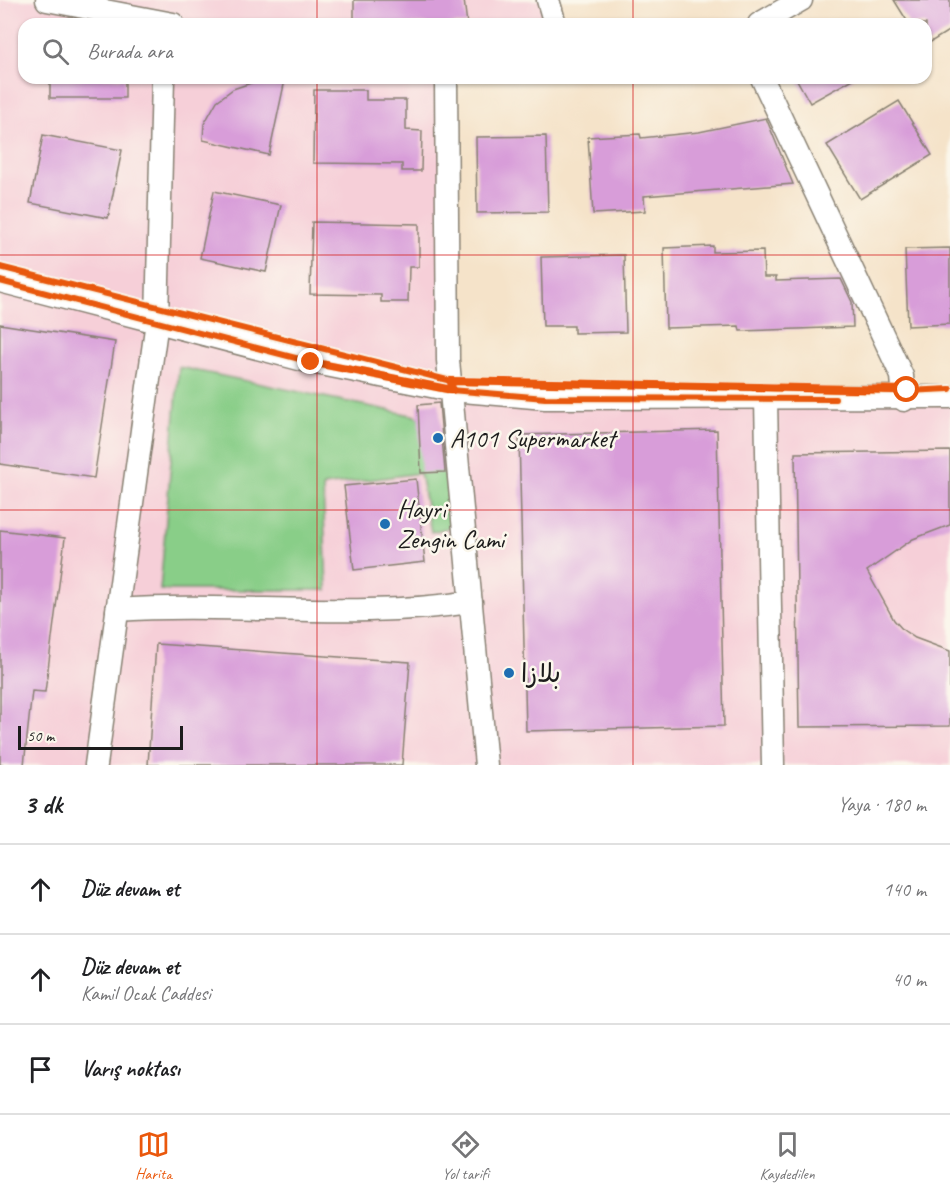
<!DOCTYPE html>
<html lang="tr">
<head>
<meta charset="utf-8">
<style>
  :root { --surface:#fff; --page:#f2f2f2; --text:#202124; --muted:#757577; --line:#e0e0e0; --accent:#ea580c }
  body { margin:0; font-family:Caveat,"Playpen Sans Arabic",sans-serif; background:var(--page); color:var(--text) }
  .scale { position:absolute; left:18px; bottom:15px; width:165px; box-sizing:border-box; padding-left:6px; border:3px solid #1c1c1c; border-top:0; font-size:16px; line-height:21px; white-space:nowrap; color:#1c1c1c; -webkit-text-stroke:4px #fbf7ec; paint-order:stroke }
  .stop { position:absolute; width:18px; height:18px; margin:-14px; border:4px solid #ea580c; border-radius:50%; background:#fff }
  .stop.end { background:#ea580c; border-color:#fff; box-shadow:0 2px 6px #0008 }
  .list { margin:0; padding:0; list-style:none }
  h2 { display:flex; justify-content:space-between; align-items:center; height:78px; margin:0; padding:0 24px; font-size:26px }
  h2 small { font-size:20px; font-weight:400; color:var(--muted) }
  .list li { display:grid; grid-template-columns:39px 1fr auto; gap:18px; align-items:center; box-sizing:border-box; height:90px; padding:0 24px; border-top:2px solid var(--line) }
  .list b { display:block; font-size:22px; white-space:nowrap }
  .list p { margin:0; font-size:20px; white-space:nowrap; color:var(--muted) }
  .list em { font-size:20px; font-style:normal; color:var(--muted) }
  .icon { flex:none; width:33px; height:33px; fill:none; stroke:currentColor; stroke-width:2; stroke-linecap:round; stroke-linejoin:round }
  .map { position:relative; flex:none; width:950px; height:765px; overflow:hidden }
  .search { position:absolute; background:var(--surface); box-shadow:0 2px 4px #0004; left:18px; right:18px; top:18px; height:66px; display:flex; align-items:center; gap:15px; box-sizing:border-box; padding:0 21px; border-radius:18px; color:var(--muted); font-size:22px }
  .sheet { height:348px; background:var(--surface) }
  nav { display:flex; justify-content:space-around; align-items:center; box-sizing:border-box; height:84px; border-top:2px solid var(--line); background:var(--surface); font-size:16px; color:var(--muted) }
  nav a { display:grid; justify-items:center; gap:3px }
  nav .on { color:var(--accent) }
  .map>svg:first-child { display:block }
  .built { fill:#f6cfd8 }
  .green { fill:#89ce88; stroke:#527552; stroke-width:1.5 }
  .building { fill:#d89dd9 }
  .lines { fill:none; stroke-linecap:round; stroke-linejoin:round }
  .minor-casing { stroke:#888072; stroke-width:25 }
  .minor { stroke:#fff; stroke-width:22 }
  .cycleway-casing { stroke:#fbf7ec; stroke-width:10 }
  .cycleway { stroke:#e8590c; stroke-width:6 }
  .route { stroke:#ea580c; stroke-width:8 }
  .grid { fill:none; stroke:#d62828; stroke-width:1.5; stroke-opacity:0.55 }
  .poi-dot { fill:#1f6fb2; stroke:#fbf7ec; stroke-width:2 }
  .labels { text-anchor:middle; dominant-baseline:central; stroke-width:5; stroke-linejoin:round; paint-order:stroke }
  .poi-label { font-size:26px; fill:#1c1c1c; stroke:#fbf7ec; text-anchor:start }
</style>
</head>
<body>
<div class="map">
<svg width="950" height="765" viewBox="0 0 950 765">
  <rect width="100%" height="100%" fill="#fbf7ec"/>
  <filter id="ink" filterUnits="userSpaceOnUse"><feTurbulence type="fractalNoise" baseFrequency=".0167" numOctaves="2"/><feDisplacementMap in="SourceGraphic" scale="12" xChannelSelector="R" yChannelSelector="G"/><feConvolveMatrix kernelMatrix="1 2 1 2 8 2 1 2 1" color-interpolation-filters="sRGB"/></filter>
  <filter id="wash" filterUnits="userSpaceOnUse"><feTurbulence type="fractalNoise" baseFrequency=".008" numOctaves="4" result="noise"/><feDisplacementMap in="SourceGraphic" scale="24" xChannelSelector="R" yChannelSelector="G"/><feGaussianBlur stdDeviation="1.35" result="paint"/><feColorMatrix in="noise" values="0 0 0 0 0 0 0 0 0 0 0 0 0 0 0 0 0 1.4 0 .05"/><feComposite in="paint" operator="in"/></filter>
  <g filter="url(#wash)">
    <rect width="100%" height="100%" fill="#f5e3c9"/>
    <path class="built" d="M0,0H541L544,24H24V78H443L455,393L950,395V765H0Z"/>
    <path class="green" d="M179,367L416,416L441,435L453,527L431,532L420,473L323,486L327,590H160Z"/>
    <g id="blocks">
      <g class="building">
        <path d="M354,0H464L467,24H354Z"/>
        <path d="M894,0H950V30L926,45V24H909Z"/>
        <rect x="50" y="78" width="75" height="20"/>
        <path d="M266,78L285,80L269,155L203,140L204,124L217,101L233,89Z"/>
        <path d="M796,78H855L810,103Z"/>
        <path d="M314,90H366V100H406V130L422,131L421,171H402V164L313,163Z"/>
        <path d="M899,101L932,155L860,199L827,145Z"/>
        <path d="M766,118L793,184L644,196L645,211L593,214L588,137L640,134L641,138L699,132Z"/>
        <path d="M43,135L122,150L108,218L30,203Z"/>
        <path d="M546,136L548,212L477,213L476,137Z"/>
        <path d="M214,191L281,205L266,272L200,258Z"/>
        <path d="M312,222L419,224V267H409L408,302H381V295L310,294Z"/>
        <path d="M713,246V252L763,251L764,277H776V281L841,279L852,302L853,327L740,331L739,326L666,328L664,248Z"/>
        <path d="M950,248V324L908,326L905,249Z"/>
        <path d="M624,255L626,332L574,333V326H543L541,257Z"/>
        <path d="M0,324L115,342L94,478L0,464Z"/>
        <path d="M439,403L445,472L421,473L418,405Z"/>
        <path d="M717,430L724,726L526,731L519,435Z"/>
        <path d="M950,451V525L913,539L867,571L894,620L903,630L915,638L950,651V726L799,727L795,453Z"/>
        <path d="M416,479L425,562L354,570L344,486Z"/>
        <path d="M0,530L65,538L45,692L32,691L24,765H0Z"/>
        <path d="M156,644L410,662L402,765H148Z"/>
      </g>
    </g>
  </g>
  <g filter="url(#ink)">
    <use href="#blocks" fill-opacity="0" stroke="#888072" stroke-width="1.5"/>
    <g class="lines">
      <g class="minor-casing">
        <g id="minor">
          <path d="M47,0L173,24"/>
          <path d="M548,0L555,24"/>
          <path d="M759,24L801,0"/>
          <path d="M446,78L448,360L486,765"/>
          <path d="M762,78L902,376L904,400"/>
          <path d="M0,281L311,362L451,390L545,398L950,397"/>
          <path d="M766,399L773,765"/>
          <path d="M117,610C235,602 353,620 471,602"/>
          <path d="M96,765L157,321L163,78"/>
        </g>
      </g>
      <use href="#minor" class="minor"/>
      <g class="cycleway-casing">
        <g id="cycleway">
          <path d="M0,267L451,381L907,391L950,389"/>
          <path d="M0,281L311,362L451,390L545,398L835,399"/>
        </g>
      </g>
      <use href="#cycleway" class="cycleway"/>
    </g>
  </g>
  <g class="lines" filter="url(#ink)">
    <path class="route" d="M311,362L452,390L451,381L907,390"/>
  </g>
  <path class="grid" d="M317,0V24M633,0V24M317,78V765M633,78V765M0,255H950M0,510H950"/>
  <g class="poi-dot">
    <circle cx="438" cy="438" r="6"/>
    <circle cx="385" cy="524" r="6"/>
    <circle cx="509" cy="673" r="6"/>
  </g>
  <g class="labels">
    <g class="poi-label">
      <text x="450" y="438">A101 Supermarket</text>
      <text x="397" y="509">Hayri<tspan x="397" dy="30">Zengin Cami</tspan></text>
      <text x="521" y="673">بلازا</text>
    </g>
  </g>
</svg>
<div class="scale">50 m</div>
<div class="stop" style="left:907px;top:390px"></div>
<div class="stop end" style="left:311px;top:362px"></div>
<div class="search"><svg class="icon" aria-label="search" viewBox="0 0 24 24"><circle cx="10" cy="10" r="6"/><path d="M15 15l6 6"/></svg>Burada ara</div>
</div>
<section class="sheet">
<h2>3 dk<small>Yaya · 180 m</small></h2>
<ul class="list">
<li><svg class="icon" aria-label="ahead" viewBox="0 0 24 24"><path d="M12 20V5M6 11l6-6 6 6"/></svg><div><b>Düz devam et</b></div><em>140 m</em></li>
<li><svg class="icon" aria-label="ahead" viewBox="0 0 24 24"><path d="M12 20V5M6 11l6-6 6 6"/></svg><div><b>Düz devam et</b><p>Kamil Ocak Caddesi</p></div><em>40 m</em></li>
<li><svg class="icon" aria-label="arrive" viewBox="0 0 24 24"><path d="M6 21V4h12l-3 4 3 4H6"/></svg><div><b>Varış noktası</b></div></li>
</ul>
</section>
<nav>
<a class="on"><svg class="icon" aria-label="map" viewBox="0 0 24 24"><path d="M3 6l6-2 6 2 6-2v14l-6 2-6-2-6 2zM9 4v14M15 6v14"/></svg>Harita</a>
<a><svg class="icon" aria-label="directions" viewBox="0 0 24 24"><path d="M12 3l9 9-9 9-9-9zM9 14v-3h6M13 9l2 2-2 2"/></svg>Yol tarifi</a>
<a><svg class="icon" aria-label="saved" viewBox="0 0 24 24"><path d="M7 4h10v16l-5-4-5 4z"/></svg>Kaydedilen</a>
</nav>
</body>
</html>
